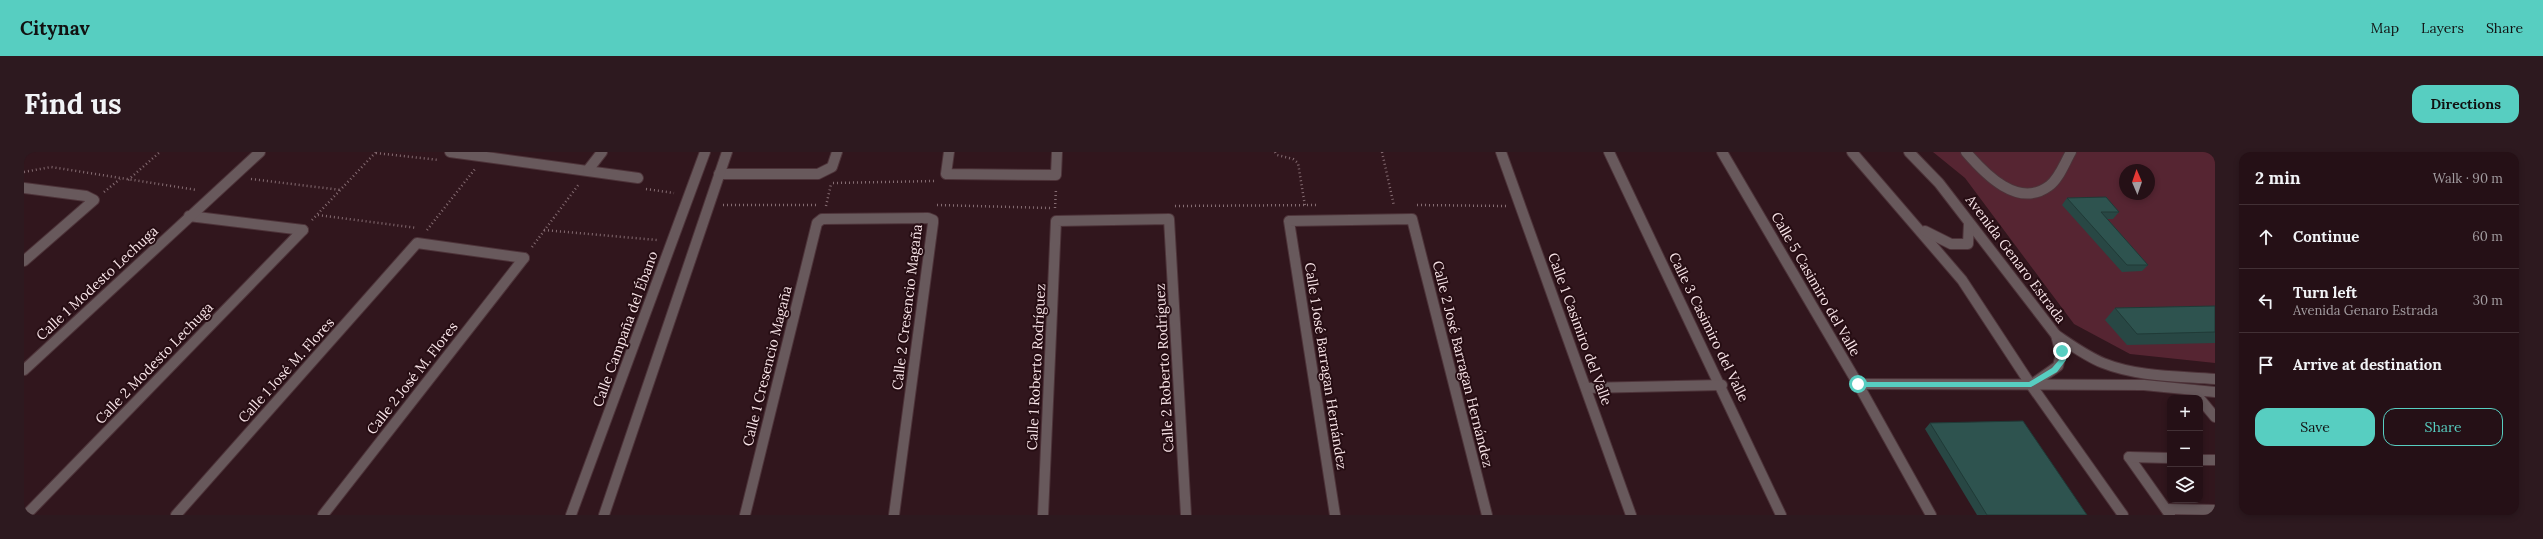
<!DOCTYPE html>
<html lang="en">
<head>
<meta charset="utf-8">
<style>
  :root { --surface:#251016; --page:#2d191f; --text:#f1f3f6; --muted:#a39da1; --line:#423035; --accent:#57cec1 }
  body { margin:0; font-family:Lora,serif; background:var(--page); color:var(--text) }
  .controls { position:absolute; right:12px; bottom:12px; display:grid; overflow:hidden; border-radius:8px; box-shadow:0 2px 6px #0003 }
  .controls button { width:36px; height:36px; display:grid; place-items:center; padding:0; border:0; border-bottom:1px solid var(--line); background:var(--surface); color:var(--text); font:20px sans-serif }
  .compass { position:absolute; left:2095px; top:12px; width:36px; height:36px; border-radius:50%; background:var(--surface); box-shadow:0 2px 6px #0003; rotate:358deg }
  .stop { position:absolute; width:12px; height:12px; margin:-9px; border:3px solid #57cec1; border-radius:50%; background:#fff }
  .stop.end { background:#57cec1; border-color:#fff; box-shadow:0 1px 4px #0008 }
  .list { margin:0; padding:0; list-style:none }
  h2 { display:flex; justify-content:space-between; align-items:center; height:52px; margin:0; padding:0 16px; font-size:17px }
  h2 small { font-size:13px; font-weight:400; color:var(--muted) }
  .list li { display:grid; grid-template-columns:26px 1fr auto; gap:12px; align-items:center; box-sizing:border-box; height:64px; padding:0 16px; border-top:1px solid var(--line) }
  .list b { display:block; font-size:15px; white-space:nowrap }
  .list p { margin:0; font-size:13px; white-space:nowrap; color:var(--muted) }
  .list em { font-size:13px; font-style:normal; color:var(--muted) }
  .actions { display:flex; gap:8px; padding:12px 16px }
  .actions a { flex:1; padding:9px 0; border:1px solid var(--accent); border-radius:12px; text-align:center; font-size:14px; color:var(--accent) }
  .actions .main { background:var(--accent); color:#111 }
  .icon { flex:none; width:22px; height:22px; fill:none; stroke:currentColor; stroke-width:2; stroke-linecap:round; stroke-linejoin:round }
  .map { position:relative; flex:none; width:2191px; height:363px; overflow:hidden; border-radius:12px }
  header { display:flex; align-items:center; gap:24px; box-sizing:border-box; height:56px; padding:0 20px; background:var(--accent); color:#111 }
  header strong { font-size:19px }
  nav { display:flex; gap:22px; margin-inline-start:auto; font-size:14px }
  .intro { display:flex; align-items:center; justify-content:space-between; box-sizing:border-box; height:96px; padding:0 24px }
  h1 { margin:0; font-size:28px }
  .button { padding:10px 18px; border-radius:12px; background:var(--accent); color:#111; font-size:14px; font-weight:700 }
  main { display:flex; gap:24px; padding:0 24px }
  aside { flex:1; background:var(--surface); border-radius:12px; box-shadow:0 2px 6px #0003 }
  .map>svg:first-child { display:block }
  .green { fill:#562532; fill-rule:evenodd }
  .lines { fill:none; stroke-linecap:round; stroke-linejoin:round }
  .minor-casing { stroke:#4d3339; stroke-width:12 }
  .path { stroke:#856c72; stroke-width:2.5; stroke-dasharray:1 3; stroke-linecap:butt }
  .minor { stroke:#68595c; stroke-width:10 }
  .wall { fill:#284744 }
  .building { fill:#2e534f; stroke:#203a37 }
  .route { fill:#57cec1 }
  .labels { text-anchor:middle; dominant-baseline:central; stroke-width:4; stroke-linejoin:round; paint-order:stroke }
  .street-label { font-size:14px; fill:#f8e4e8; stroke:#260d13 }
</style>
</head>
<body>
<header>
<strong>Citynav</strong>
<nav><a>Map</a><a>Layers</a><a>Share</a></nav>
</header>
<div class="intro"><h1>Find us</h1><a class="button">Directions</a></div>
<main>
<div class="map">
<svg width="2191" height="363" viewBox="0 0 2191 363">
  <rect width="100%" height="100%" fill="#31161d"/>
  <path class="green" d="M1909,0H2191V211L2106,202L2050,172L1941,26ZM2101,18H2125V42H2101Z"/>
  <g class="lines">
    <g class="minor-casing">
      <g id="minor">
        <path d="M426,0L614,26"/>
        <path d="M925,0L922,22L1032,23L1033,0"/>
        <path d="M1477,0L1607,363"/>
        <path d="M1585,0L1757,363"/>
        <path d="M1698,0L1834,232L1907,363"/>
        <path d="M1828,0L1938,128L2007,233L2099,363"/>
        <path d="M1885,0L1915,31L2032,183L2037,202L2034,214L2007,233"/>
        <path d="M1942,0C1961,22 1994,57 2025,34C2035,27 2041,10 2047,0"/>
        <path d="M564,18L578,0"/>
        <path d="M695,22H794L808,15L813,0"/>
        <path d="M0,36L62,44L70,48L0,109"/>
        <path d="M165,64L279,78"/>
        <path d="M1901,79L1927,92H1944L1945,71"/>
        <path d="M2032,183C2047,193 2062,204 2079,211C2114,225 2154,224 2191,227"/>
        <path d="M0,218L236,0"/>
        <path d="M1834,232L2120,233L2191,240"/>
        <path d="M1562,236L1698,233"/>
        <path d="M2176,247L2191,265"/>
        <path d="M2105,305L2146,363"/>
        <path d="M2105,305L2146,306"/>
        <path d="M2176,308H2191"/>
        <path d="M2142,357L2191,358"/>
        <path d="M2,363L279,78"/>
        <path d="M152,363L393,91L500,106"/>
        <path d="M299,363L500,106"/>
        <path d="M547,363L681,0"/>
        <path d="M580,363L703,0"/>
        <path d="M721,363L793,71L798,67L904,66L909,68V71L870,363"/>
        <path d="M1019,363L1032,69L1145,67L1162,363"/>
        <path d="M1311,363L1265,69L1388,67L1463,363"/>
      </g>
    </g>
    <g class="path">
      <path d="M1251,0L1253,3L1269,7L1274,11L1281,54"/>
      <path d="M1358,0L1370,54"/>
      <path d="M352,1L415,8"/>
      <path d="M0,20L27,15L173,38"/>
      <path d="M227,27L317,38"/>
      <path d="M104,28L136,0"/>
      <path d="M809,31L910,29"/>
      <path d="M622,37L650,41"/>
      <path d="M80,40L96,27"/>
      <path d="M699,53H792"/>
      <path d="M913,53L1026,56"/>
      <path d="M1393,53L1482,54"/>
      <path d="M802,54L807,32"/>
      <path d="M1151,54L1294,53"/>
      <path d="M1031,56L1032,37"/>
      <path d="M294,63L393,76"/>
      <path d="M288,68L352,0"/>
      <path d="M403,78L451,17"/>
      <path d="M520,78L633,88"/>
      <path d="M508,95L555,32"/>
    </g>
    <use href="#minor" class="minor"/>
  </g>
  <g class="wall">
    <path d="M2043,46L2095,60L2089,67H2083L2124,113L2118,119L2098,120L2038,53Z"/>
    <path d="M2191,154V191L2103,193L2081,168L2091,156Z"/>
    <path d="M1906,271L2063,363H1953L1901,277Z"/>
  </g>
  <g class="building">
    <path d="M2082,45L2095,60H2077L2124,113H2103L2043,46Z"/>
    <path d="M2191,154V180L2113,182L2091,156Z"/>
    <path d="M1999,269L2063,363H1963L1906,271Z"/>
  </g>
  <path class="route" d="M2036,198L2042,199V208L2033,220L2007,235H1834L1831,232L1834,230H2005L2028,216L2035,208Z"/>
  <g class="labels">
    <g class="street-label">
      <text transform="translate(1992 107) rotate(53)">Avenida Genaro Estrada</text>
      <text transform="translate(73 131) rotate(-43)">Calle 1 Modesto Lechuga</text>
      <text transform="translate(1792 132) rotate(60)">Calle 5 Casimiro del Valle</text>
      <text transform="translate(883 155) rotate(-83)">Calle 2 Cresencio Magaña</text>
      <text transform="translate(1685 175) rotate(64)">Calle 3 Casimiro del Valle</text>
      <text transform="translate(601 177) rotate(-70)">Calle Campaña del Ébano</text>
      <text transform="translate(1556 177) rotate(70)">Calle 1 Casimiro del Valle</text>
      <text transform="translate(130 211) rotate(-46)">Calle 2 Modesto Lechuga</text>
      <text transform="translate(1439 212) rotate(76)">Calle 2 José Barragan Hernández</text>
      <text transform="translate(743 214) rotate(-76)">Calle 1 Cresencio Magaña</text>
      <text transform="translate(1302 214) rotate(81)">Calle 1 José Barragan Hernández</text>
      <text transform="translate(1012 215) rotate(-87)">Calle 1 Roberto Rodríguez</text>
      <text transform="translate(1140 216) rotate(-93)">Calle 2 Roberto Rodríguez</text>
      <text transform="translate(262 218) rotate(-48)">Calle 1 José M. Flores</text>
      <text transform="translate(388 226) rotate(-52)">Calle 2 José M. Flores</text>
    </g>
  </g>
</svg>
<div class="controls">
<button>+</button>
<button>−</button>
<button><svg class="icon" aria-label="layers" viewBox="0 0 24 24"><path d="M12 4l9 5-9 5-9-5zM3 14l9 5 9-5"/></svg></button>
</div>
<svg class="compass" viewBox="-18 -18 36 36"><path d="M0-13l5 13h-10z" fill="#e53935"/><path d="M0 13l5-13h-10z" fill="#a39da1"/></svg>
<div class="stop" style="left:1834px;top:232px"></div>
<div class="stop end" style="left:2038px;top:199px"></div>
</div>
<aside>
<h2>2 min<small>Walk · 90 m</small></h2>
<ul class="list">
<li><svg class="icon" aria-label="ahead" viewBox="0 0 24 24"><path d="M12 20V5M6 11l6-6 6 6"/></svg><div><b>Continue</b></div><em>60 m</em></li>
<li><svg class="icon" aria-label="left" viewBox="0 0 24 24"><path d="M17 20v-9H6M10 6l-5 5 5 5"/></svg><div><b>Turn left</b><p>Avenida Genaro Estrada</p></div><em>30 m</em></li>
<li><svg class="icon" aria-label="arrive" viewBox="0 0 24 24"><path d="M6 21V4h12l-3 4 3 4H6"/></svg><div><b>Arrive at destination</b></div></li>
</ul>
<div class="actions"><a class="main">Save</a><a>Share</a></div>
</aside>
</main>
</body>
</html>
